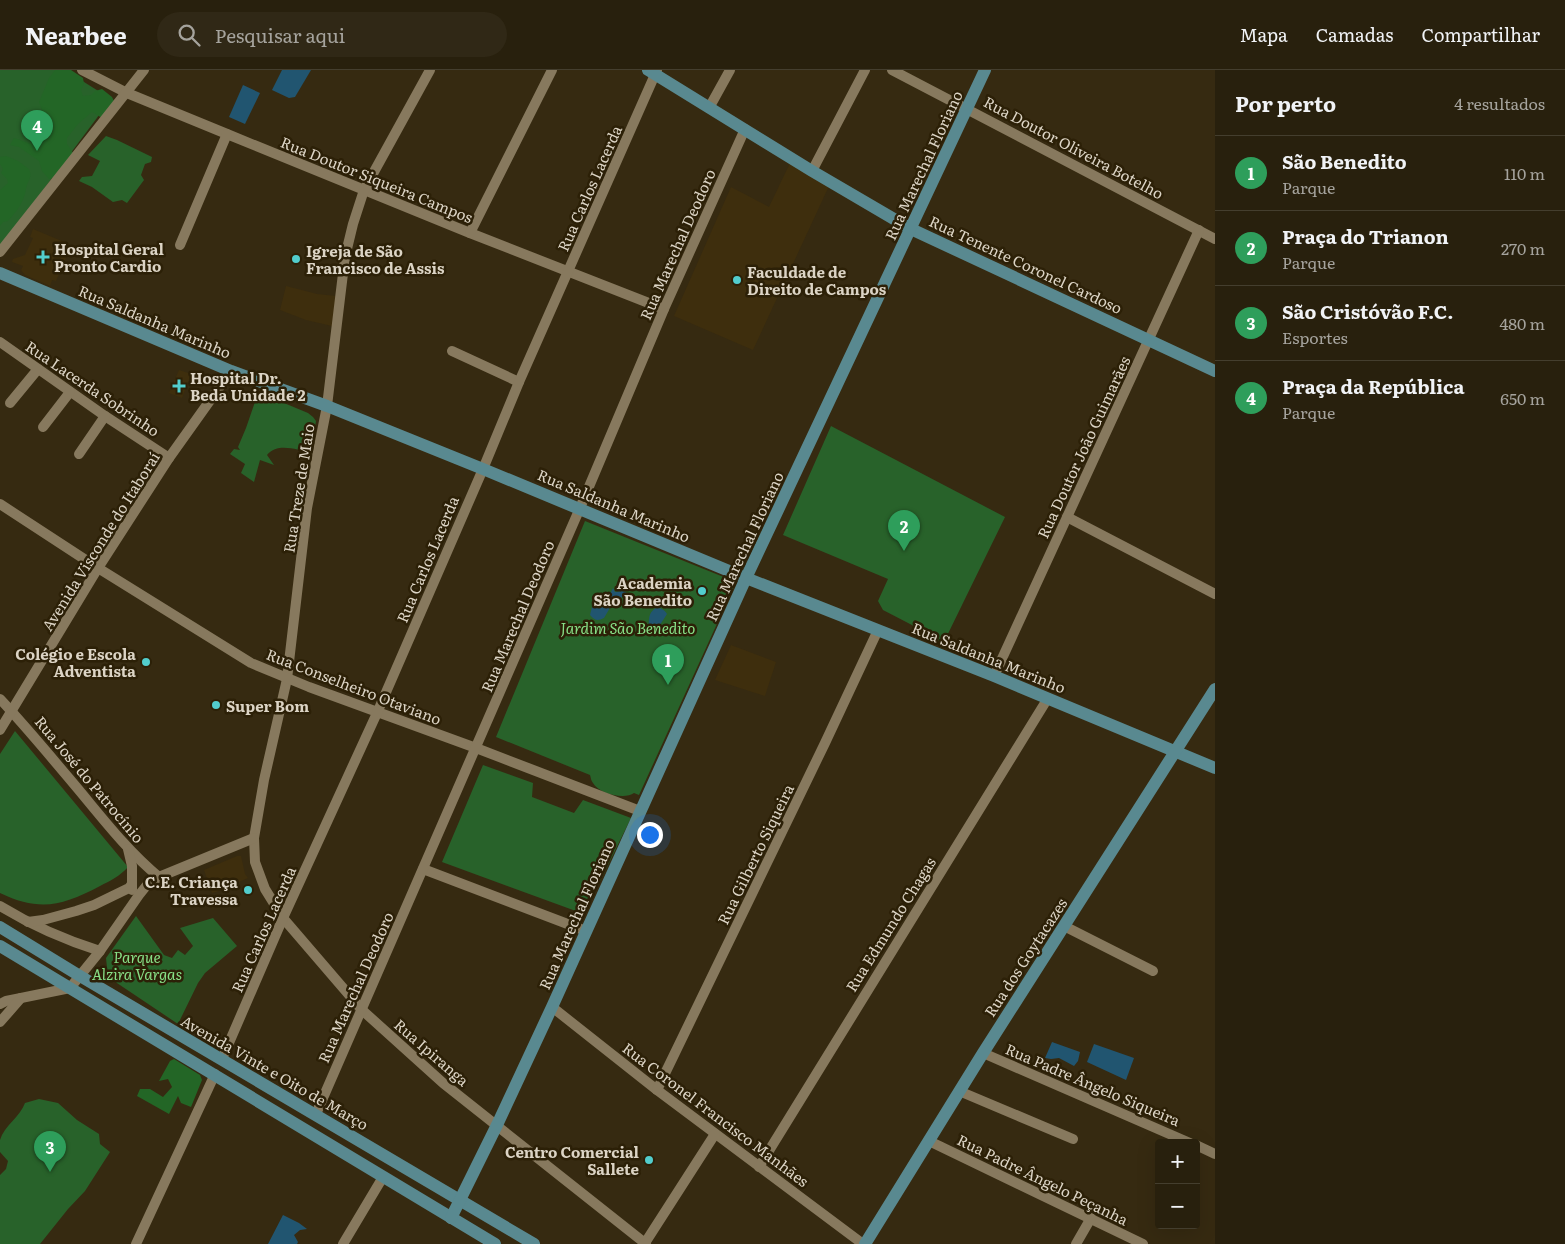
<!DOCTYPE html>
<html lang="pt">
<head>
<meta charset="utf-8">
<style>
  :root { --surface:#28200d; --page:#302816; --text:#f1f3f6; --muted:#a5a39d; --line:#443e2e; --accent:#b45309 }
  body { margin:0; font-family:Literata,serif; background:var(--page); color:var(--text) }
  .controls { position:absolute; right:15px; bottom:15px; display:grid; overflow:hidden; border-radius:5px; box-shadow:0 5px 20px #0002 }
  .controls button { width:45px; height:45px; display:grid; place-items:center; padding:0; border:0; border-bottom:1px solid var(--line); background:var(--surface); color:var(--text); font:25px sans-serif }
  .you { position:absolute; left:649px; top:764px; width:18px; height:18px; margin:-12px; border:4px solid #fff; border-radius:50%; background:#1a73e8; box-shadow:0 0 0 8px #1a73e833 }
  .badge { display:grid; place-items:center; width:32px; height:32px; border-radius:50%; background:var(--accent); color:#fff; font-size:16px; font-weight:700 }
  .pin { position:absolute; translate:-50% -41px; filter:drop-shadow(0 1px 2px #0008) }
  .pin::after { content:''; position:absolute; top:26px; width:18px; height:15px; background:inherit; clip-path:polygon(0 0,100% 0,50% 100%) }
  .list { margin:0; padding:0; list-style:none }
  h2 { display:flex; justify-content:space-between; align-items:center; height:65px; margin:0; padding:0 20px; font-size:21px }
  h2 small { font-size:16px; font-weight:400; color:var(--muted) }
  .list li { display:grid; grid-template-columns:32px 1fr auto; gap:15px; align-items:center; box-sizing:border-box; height:75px; padding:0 20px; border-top:1px solid var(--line) }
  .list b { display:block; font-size:19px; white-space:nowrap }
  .list p { margin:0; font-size:16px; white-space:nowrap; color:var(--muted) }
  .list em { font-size:16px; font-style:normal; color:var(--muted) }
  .icon { flex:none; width:28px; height:28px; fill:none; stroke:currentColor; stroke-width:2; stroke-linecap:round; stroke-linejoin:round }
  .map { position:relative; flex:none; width:1215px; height:1174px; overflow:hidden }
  header { display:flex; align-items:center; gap:30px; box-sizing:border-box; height:70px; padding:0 25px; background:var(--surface); border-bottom:1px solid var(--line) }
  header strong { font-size:24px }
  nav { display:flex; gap:28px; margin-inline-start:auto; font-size:18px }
  .search { width:350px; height:45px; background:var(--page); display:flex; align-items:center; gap:12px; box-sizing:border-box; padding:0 18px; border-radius:28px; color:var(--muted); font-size:19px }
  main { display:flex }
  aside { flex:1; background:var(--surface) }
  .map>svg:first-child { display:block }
  .built { fill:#3e2e0d }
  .green { fill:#28622a }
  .forest { fill:#236626 }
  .water { fill:#215570 }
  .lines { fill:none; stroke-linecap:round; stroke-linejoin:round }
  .minor { stroke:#87795e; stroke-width:10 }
  .major { stroke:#598990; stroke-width:12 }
  .poi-dot { fill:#52cdcd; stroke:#2c2007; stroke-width:2 }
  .labels { text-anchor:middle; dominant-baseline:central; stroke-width:5; stroke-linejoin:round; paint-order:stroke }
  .street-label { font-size:15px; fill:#dcd4c5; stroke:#2c2007 }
  .poi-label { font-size:15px; font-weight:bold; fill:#dcd4c5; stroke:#2c2007; text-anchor:start }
  .park-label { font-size:15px; font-style:italic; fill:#87df86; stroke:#2c2007 }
</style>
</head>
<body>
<header>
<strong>Nearbee</strong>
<div class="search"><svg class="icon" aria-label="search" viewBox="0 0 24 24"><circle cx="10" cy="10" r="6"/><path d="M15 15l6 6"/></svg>Pesquisar aqui</div>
<nav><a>Mapa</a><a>Camadas</a><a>Compartilhar</a></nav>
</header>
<main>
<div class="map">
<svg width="1215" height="1174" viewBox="0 0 1215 1174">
  <rect width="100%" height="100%" fill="#362a11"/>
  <g class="built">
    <path d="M790,93L829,116L753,280L674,246L731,117L769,137Z"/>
    <path d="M33,159L69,174L66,181L68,183L56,211L52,210L50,216L25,205L21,200L23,196L12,192L13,189L25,185L33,168L30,167Z"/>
    <path d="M286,216L317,224L336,226L332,256L306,250L280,240Z"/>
    <path d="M179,300L191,304L182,328L169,323Z"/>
    <path d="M731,575L776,592L765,626L715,610Z"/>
    <path d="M237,786H241L245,804L248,808L216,822L212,823L204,800Z"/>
  </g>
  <g class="green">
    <path d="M0,0H65L111,29L0,178Z"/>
    <path d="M106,66L117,70L152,87L151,92L145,94L141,105L144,110L127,133L122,130L113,132L92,117L79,111L82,107L92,106L100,91L88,85Z"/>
    <path d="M260,323L308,343L313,347L316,351L311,382C296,380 278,372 267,385L274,395L260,390L254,412L241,403L245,394L230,384L234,379L240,380L238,377L246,358L256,329Z"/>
    <path d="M831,356L1005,447L941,578L937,568L883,540L878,531L888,509L783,465Z"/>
    <path d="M585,451L736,512L639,725L634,723C625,730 599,724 593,713C591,711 591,708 590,705L496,667Z"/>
    <path d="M15,661L128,797C120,806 110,811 100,816C62,836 40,842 0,823V684Z"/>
    <path d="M483,695L533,713L532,727L574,743L583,730L631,748L584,844L442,792Z"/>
    <path d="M136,846L164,885L172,888L178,880L185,885L193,876L180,858L213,848L237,876L205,903L198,913L178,954L108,907L106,888Z"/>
    <path d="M39,1029L58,1033L77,1050L99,1064L100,1074L110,1082L85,1121L68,1139L40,1174H0V1105L6,1099L8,1091L0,1082C0,1078 0,1073 0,1070C4,1056 20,1047 25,1033Z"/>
  </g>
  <g class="forest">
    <path d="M55,0H71L83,8L84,14L81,20L83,26L91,25L95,21L102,19L112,27L114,31L102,48L92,42L78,54L67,68V74L74,84L56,107L49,109L42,101L39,91L19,77L10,75L14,68C31,74 43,81 49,58L46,52L39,47L42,40L39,32L49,8Z"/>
    <path d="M6,86L18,91L29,99C33,108 27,111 26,119C24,132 17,141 8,151L3,152L0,156V120L8,113L7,109L1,103L3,99L0,94V87Z"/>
    <path d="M174,989L200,1005L202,1010L191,1037L181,1033L178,1026L169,1044L137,1026L140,1019H150L163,1027L172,1017L168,1009L159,1011L170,991Z"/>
  </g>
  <g class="water">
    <path d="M282,0H311L295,27L289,28L272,20Z"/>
    <path d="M243,15L260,23L245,54L229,47Z"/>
    <path d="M613,518L615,522L622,521L626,522V525L614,531L604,548C598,551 595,551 590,545L592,537L595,534H605Z"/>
    <path d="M656,538C661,538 664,539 667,544L656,561L652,564L648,559C650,550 647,543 656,538Z"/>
    <path d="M1052,972L1080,982L1078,991L1074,996L1059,988L1051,989L1045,988Z"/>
    <path d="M1094,974L1134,988L1126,1010L1087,992Z"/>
    <path d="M283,1145L299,1153L307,1159L300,1160L294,1165L298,1172L297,1174H268Z"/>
  </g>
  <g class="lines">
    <g class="minor">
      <path d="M82,0L127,23L227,64L470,163L664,239"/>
      <path d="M430,0L364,120L353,154L345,187L327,336L307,438L287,609L264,710L254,768L255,792L265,819L283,848L362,940L443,1013L646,1174"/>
      <path d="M892,0L1215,169"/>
      <path d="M709,38L730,0"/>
      <path d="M812,101L865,0"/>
      <path d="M470,163L552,0"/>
      <path d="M180,175L227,64"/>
      <path d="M0,182L144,0"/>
      <path d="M0,272L105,346L169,388"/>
      <path d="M452,281L519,312"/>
      <path d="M10,333L38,299"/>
      <path d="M43,357L70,322"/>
      <path d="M79,384L105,346"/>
      <path d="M0,434L98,498L251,593L309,617L476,678L640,741"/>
      <path d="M1067,447L1215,524"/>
      <path d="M994,606L1199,160"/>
      <path d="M0,629C29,660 56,693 83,725C107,754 130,783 159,807"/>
      <path d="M0,660L98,498L169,388L231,301"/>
      <path d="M128,779L132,796V820"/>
      <path d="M423,799L586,861"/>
      <path d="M0,836C31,855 65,870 100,881"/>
      <path d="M28,852L43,850L76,841L94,835L129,818L132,814"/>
      <path d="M1064,856L1153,901"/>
      <path d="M0,934L6,931L21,928"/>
      <path d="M552,937L657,1020L863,1174"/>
      <path d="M0,952L21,928L70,918L100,881L139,825L147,815L159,807L254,768"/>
      <path d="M983,983L1190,1073"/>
      <path d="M222,989L283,848L377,643L483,399L519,312L657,0"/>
      <path d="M657,1020L825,673L878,560"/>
      <path d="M959,1021L1073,1069"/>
      <path d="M316,1044L580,438L664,239L745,59"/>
      <path d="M929,1071L1143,1174"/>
      <path d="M1196,1075L1215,1084"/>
      <path d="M759,1097L1048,628"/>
      <path d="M645,1173L715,1064"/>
      <path d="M136,1174L215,1004"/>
      <path d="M343,1174L383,1107"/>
      <path d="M1076,1174L1091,1148"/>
    </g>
    <g class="major">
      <path d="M648,0L812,101L911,159L1215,301"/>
      <path d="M0,203L231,301L327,336L483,399L746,508L994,606L1215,698"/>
      <path d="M0,857L80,906L534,1174"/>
      <path d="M0,876L495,1174"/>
      <path d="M451,1148L497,1055L552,937L746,508L985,0"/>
      <path d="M865,1174L983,983L1215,619"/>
    </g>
  </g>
  <g class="poi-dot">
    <path d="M40.5 179.5h5v5h5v5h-5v5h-5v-5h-5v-5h5z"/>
    <circle cx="296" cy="189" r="5"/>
    <circle cx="737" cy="210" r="5"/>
    <path d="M176.5 308.5h5v5h5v5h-5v5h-5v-5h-5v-5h5z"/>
    <circle cx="702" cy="521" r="5"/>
    <circle cx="146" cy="592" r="5"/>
    <circle cx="216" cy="635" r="5"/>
    <circle cx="248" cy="820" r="5"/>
    <circle cx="649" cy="1090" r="5"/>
  </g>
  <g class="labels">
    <g class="street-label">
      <text transform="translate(1074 77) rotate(28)">Rua Doutor Oliveira Botelho</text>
      <text transform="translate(923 95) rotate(-65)">Rua Marechal Floriano</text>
      <text transform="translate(377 109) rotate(22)">Rua Doutor Siqueira Campos</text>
      <text transform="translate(589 118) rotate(-66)">Rua Carlos Lacerda</text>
      <text transform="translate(677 174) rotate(-66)">Rua Marechal Deodoro</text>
      <text transform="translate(1026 194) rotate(25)">Rua Tenente Coronel Cardoso</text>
      <text transform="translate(155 251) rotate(23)">Rua Saldanha Marinho</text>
      <text transform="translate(93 318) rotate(34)">Rua Lacerda Sobrinho</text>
      <text transform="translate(1083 377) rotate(-65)">Rua Doutor João Guimarães</text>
      <text transform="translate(298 418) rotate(-81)">Rua Treze de Maio</text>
      <text transform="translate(614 435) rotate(23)">Rua Saldanha Marinho</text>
      <text transform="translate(100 471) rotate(-58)">Avenida Visconde do Itaboraí</text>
      <text transform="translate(744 476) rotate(-65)">Rua Marechal Floriano</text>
      <text transform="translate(427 489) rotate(-67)">Rua Carlos Lacerda</text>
      <text transform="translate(517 546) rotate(-67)">Rua Marechal Deodoro</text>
      <text transform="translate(989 587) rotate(22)">Rua Saldanha Marinho</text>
      <text transform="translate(354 616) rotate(21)">Rua Conselheiro Otaviano</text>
      <text transform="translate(90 709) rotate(50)">Rua José do Patrocínio</text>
      <text transform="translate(755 784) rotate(-64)">Rua Gilberto Siqueira</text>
      <text transform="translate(576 844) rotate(-66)">Rua Marechal Floriano</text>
      <text transform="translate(890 854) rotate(-58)">Rua Edmundo Chagas</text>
      <text transform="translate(263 859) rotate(-66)">Rua Carlos Lacerda</text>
      <text transform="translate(1025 887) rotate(-57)">Rua dos Goytacazes</text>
      <text transform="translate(355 917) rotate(-66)">Rua Marechal Deodoro</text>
      <text transform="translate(432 982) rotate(41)">Rua Ipiranga</text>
      <text transform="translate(275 1002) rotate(30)">Avenida Vinte e Oito de Março</text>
      <text transform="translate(1093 1014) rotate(23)">Rua Padre Ângelo Siqueira</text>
      <text transform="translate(716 1044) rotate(37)">Rua Coronel Francisco Manhães</text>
      <text transform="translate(1043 1109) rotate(26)">Rua Padre Ângelo Peçanha</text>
    </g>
    <g class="poi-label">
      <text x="54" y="178">Hospital Geral<tspan x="54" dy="17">Pronto Cardio</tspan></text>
      <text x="306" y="180">Igreja de São<tspan x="306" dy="17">Francisco de Assis</tspan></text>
      <text x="747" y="201">Faculdade de<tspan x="747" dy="17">Direito de Campos</tspan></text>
      <text x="190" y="307">Hospital Dr.<tspan x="190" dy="17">Beda Unidade 2</tspan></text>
      <text x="692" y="512" text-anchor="end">Academia<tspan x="692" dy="17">São Benedito</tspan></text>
      <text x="136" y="583" text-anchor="end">Colégio e Escola<tspan x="136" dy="17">Adventista</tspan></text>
      <text x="226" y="635">Super Bom</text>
      <text x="238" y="811" text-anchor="end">C.E. Criança<tspan x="238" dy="17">Travessa</tspan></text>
      <text x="639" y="1081" text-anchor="end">Centro Comercial<tspan x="639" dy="17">Sallete</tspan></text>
    </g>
    <g class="park-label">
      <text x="628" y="557">Jardim São Benedito</text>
      <text x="137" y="886">Parque<tspan x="137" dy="17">Alzira Vargas</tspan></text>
    </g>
  </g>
</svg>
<div class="controls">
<button>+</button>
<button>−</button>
</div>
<div class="you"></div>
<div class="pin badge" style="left:668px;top:615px;background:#2e9e5b">1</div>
<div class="pin badge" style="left:904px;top:481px;background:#2e9e5b">2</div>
<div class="pin badge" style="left:50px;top:1102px;background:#2e9e5b">3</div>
<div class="pin badge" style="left:37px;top:81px;background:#2e9e5b">4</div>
</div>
<aside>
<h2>Por perto<small>4 resultados</small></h2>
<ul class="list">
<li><span class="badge" style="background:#2e9e5b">1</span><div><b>São Benedito</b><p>Parque</p></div><em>110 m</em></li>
<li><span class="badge" style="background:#2e9e5b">2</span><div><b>Praça do Trianon</b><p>Parque</p></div><em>270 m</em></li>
<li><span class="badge" style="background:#2e9e5b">3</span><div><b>São Cristóvão F.C.</b><p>Esportes</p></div><em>480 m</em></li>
<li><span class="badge" style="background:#2e9e5b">4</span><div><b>Praça da República</b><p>Parque</p></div><em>650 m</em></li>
</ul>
</aside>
</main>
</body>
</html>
